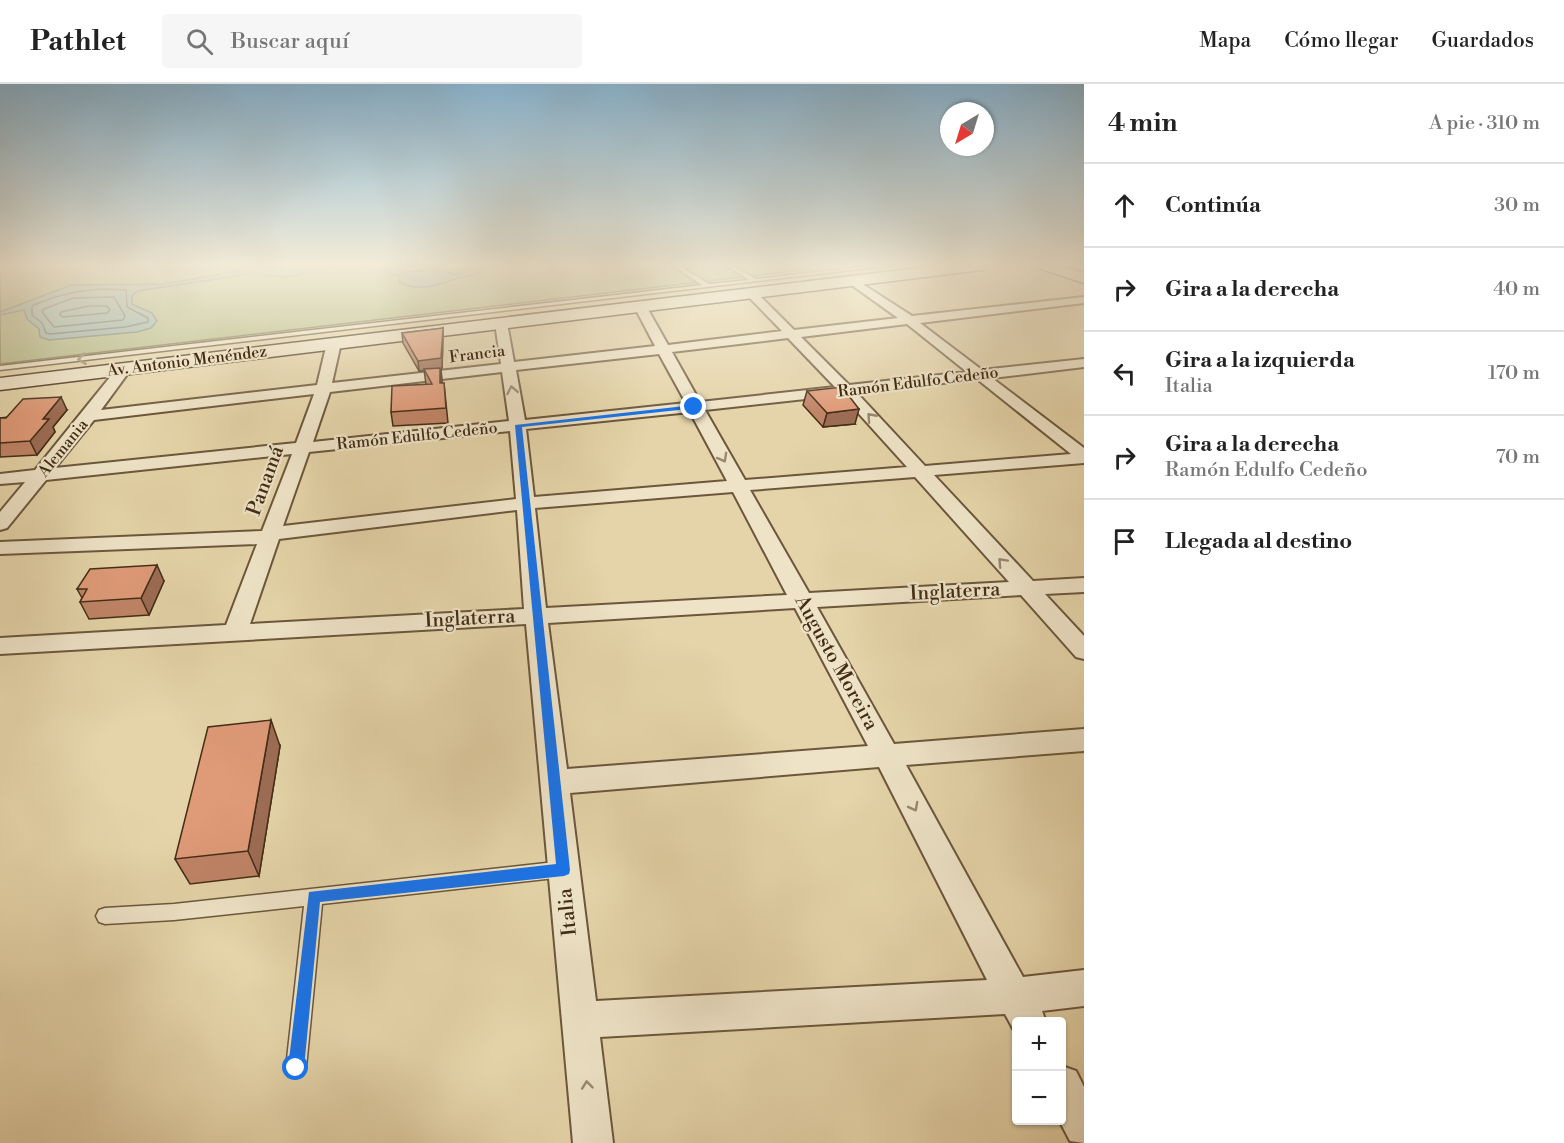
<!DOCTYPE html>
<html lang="es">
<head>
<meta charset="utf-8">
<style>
  :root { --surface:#fff; --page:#f6f6f6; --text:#222; --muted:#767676; --line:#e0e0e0 }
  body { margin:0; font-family:"Libre Bodoni",serif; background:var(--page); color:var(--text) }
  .controls { position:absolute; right:18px; bottom:18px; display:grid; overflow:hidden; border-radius:6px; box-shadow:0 2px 4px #0004 }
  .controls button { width:54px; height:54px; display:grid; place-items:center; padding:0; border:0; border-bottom:2px solid var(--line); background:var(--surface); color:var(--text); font:30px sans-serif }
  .compass { position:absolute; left:940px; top:18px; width:54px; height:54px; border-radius:50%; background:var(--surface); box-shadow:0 2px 4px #0004; rotate:218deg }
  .stop { position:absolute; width:18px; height:18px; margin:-14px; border:4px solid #1a73e8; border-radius:50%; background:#fff }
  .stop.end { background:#1a73e8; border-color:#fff; box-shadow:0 2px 6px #0008 }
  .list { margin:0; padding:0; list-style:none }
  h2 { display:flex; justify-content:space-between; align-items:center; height:78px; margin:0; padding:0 24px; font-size:26px }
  h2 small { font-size:20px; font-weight:400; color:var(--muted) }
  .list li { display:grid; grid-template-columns:39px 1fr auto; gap:18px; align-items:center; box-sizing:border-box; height:84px; padding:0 24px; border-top:2px solid var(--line) }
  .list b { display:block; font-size:22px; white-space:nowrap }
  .list p { margin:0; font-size:20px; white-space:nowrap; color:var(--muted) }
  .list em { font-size:20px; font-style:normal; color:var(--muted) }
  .icon { flex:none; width:33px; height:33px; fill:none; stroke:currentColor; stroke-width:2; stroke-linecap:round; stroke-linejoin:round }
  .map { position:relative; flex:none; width:1084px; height:1059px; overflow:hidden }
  header { display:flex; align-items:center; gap:36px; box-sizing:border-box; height:84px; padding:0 30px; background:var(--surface); border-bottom:2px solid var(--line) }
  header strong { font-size:28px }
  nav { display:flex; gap:33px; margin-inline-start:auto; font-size:21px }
  .search { width:420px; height:54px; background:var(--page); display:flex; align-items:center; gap:15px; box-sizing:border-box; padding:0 21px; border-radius:6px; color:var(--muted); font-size:22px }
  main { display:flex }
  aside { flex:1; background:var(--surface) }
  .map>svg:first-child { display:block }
  .green { fill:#b5bd88; stroke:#7c7550; stroke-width:1.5 }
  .water { fill:#98b7b1; stroke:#768073; stroke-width:1.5 }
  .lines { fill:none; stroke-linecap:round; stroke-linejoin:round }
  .shore { stroke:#6e7264; stroke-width:1.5 }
  .lane-casing { stroke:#6c573c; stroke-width:3 }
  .street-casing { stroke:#6c573c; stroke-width:4 }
  .secondary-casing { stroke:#432d17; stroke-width:3 }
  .lane { fill:#eee3c7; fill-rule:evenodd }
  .street { fill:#eee3c7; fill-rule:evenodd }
  .secondary { fill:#eee3c7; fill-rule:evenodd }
  .wall { fill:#c08467; stroke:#432d17; stroke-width:1.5 }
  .shaded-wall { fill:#9c6c54; stroke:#432d17; stroke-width:1.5 }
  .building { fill:#df9a78; stroke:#432d17; stroke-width:1.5 }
  .oneway { stroke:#98886f }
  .route { fill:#1a73e8 }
  .labels { text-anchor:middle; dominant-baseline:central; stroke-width:4.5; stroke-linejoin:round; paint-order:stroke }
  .far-street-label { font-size:16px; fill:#432d17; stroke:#eee3c7 }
  .street-label { font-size:20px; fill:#432d17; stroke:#eee3c7 }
</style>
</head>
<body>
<header>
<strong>Pathlet</strong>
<div class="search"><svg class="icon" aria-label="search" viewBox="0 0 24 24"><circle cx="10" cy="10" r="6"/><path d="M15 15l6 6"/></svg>Buscar aquí</div>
<nav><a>Mapa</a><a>Cómo llegar</a><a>Guardados</a></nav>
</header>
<main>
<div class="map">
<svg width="1084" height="1059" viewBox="0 0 1084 1059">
  <rect width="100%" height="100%" fill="#e5d4a9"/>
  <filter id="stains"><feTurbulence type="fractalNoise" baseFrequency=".00333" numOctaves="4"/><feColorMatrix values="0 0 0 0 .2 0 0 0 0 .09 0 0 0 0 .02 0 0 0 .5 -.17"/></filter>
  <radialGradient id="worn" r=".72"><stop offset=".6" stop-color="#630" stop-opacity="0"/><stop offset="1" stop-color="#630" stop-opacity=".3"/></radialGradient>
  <path class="green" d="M0,181H802L810,185L0,280Z"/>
  <g class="water">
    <path d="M276,181H337L310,186L296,192L280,193L256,189L138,207L132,212V220L152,229L157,237L151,244L137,248L49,256L40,253L39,245L27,235L24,226L0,231V228L71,201L163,200Z"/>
    <path d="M364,181H380L404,188L438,186L454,190L470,187L471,181L484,183C479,191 468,192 459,194C439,200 419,209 399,198V192Z"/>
  </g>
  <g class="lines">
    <g class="shore">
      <path d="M105,205L126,206L127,223L148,234V238L125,243L50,250L46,249L42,239L32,231V222C56,211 79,206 105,205Z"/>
      <path d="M114,213L125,232L123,236L54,243L42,228L44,225L73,214Z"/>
      <path d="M89,222H107L110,226L107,229L63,233L60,231L61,228Z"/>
    </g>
    <g class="lane-casing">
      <g id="lane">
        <path d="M671,181H699L683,184L709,200L749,196L725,181H732L756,195L876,181H894L0,286V282L702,201Z"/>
        <path d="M564,777L570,780L572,785L570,790L564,793L322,820L306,984L303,991L296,994L289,991L286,984L304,822L174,836L105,840L99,838L96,832L99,826L105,824L174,820Z"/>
      </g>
    </g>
    <g class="street-casing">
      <g id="street">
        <path d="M853,194L912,232L1084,213V219L920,239L982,286L1084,275V283L992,294L1084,364V379L934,391L1033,497L1084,494V508L1045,510L1084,552V575L1076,573L1021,511L817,523L894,660L1084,645V667L906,681L1023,893L1084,886V922L1042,927L1046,938H1017V952L1005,930L600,953L613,1059H573L526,540L0,570V554L226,541L257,460L0,470V458L262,447L292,370L46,396L7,444L0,446V428L25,398L0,400V390L35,386L119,282L124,281L131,285L101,326L317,301L327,259L334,255L341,259L332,299L501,280L495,239L501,235L507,239L514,278L655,262L634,222L640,218L646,222L668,261L782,247L747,211V207H755L794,246L898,234L849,199L848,197ZM907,240L967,288L849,301L801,253ZM788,254L835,303L700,318L672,268ZM659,270L686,319L525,336L516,286ZM502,288L509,337L313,358L330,308ZM977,295L1071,370L925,382L857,309ZM314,310L296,359L55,384L94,336ZM842,311L907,383L745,396L705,326ZM690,328L727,397L534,413L526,345ZM510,347L516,415L283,442L309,368ZM915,393L1009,498L809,509L750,406ZM733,408L787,511L546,524L535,424ZM517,426L524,525L250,540L279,455ZM795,524L868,662L567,685L548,539ZM879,683L987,896L596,917L570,709Z"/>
        <path d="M1062,982L1076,987L1084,1003V1059L1070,1057L1059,1036H1062Z"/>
      </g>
    </g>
    <g class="secondary-casing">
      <g id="secondary">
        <path d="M943,181H990L982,186L0,306V294Z"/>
        <path d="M1035,181H1059L1084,189V199L1038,184Z"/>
      </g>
    </g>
    <use href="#lane" class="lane"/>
    <use href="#street" class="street"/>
    <use href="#secondary" class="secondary"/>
  </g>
  <g class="wall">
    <path d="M443,244V254L442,284L441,285L442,299H444L448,339L393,342L391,328L426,300L424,286L419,287L403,259L402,249Z"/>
    <path d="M807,307L855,340L823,343L803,321Z"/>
    <path d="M67,326L53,343L55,348L37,371L0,373V334Z"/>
    <path d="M164,497L149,531L89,535L80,518L82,514L77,505Z"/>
    <path d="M280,662L259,792L190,800L175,775Z"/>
  </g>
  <g class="shaded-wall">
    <path d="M443,244V254L442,284L441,285L442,297L441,313L440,299V285L419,287L418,277Z"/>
    <path d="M61,313L67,326L53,343L55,348L37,371L30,357L43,335Z"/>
    <path d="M859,325L855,340L823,343L827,329Z"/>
    <path d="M157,481L164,497L149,531L141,514Z"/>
    <path d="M271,636L280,662L259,792L248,767Z"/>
  </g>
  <g class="building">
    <path d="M443,244L441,274L418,277L402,249Z"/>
    <path d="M440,284V299H444L446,324L391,328L392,302L432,300L424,285Z"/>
    <path d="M842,303L859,325L827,329L807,307Z"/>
    <path d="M61,313L43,335H49L30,357L0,359V334H6L23,315Z"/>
    <path d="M157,481L141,514L80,518L87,505H77L90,485Z"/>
    <path d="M271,636L248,767L175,775L208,643Z"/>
  </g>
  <defs><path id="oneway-chevron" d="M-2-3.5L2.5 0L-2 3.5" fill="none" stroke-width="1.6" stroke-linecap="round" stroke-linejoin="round" transform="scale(1.5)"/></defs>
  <g class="oneway">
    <use href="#oneway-chevron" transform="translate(82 275) rotate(173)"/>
    <use href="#oneway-chevron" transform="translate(512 306) rotate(-101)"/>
    <use href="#oneway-chevron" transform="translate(871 333) rotate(-132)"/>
    <use href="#oneway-chevron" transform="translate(723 374) rotate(61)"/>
    <use href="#oneway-chevron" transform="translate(1002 478) rotate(-133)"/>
    <use href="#oneway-chevron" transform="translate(914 723) rotate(62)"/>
    <use href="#oneway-chevron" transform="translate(587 1001) rotate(-96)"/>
  </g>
  <linearGradient id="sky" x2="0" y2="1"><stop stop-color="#88b5d2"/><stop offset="0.55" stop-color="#f3ecd8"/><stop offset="1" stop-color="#f3ecd8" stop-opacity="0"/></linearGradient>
  <rect width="1084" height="329" fill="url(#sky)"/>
  <path class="route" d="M694,321L697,324L522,343L570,786L569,790L564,792L320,818L304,984L302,990L296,992L290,990L288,984L309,808L556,780L515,341Z"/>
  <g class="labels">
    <g class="far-street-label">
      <text transform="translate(477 270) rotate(-7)">Francia</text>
      <text transform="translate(187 277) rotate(-7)">Av. Antonio Menéndez</text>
      <text transform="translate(918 298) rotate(-7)">Ramón Edulfo Cedeño</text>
      <text transform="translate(417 352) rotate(-6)">Ramón Edulfo Cedeño</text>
      <text transform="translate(63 364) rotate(-51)">Alemania</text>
    </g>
    <g class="street-label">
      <text transform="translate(266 397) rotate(-70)">Panamá</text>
      <text transform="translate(955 508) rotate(-3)">Inglaterra</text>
      <text transform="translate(470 535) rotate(-3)">Inglaterra</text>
      <text transform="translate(836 579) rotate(61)">Augusto Moreira</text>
      <text transform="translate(568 828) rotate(-96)">Italia</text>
    </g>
  </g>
  <rect width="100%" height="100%" filter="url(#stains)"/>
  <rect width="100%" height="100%" fill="url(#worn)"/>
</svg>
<div class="controls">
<button>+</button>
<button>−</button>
</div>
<svg class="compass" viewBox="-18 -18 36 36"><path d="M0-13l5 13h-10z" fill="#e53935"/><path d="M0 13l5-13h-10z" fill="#767676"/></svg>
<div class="stop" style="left:296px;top:984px"></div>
<div class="stop end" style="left:694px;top:323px"></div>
</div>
<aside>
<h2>4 min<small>A pie · 310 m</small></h2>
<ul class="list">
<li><svg class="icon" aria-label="ahead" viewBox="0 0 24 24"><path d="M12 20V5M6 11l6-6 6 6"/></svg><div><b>Continúa</b></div><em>30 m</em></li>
<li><svg class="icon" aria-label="right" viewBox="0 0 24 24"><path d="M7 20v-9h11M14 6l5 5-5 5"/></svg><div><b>Gira a la derecha</b></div><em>40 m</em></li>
<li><svg class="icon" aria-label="left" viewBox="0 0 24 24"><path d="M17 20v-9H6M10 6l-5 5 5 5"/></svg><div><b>Gira a la izquierda</b><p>Italia</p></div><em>170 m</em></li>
<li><svg class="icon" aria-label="right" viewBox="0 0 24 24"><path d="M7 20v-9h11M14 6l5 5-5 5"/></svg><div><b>Gira a la derecha</b><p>Ramón Edulfo Cedeño</p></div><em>70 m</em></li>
<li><svg class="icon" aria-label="arrive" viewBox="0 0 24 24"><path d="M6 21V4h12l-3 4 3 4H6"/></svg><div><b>Llegada al destino</b></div></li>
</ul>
</aside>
</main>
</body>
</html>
